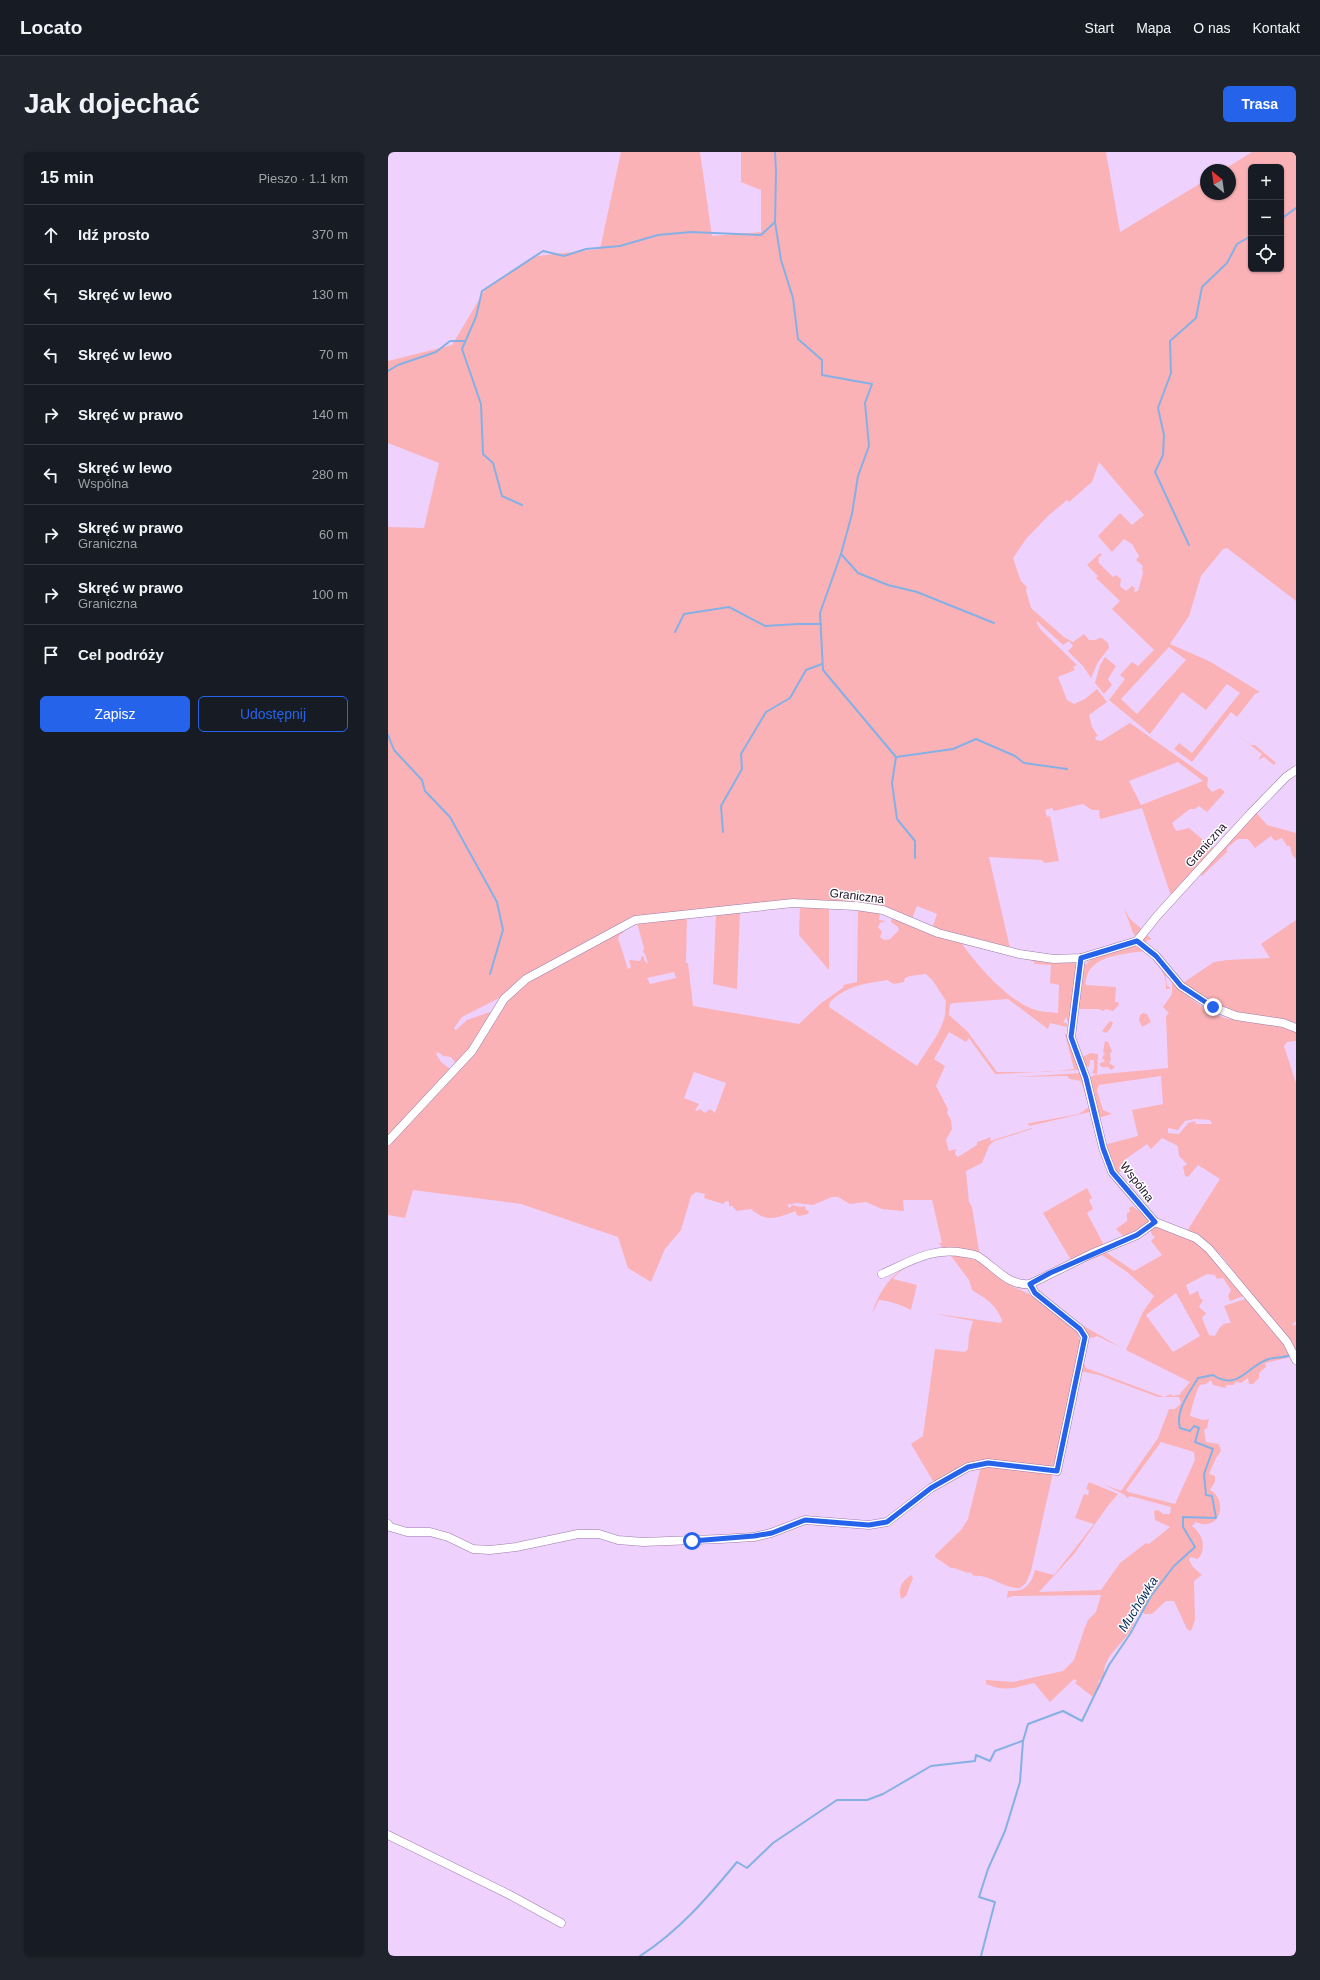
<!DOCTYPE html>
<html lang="pl">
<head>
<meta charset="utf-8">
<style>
  :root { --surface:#171b24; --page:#20242c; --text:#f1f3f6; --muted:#9ea1a6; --line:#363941; --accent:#2563eb }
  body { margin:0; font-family:Helvetica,sans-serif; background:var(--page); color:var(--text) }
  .controls { position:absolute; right:12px; top:12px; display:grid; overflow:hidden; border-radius:6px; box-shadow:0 1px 3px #0004 }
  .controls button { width:36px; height:36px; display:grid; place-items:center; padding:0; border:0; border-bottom:1px solid var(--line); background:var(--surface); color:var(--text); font:20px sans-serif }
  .compass { position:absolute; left:812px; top:12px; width:36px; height:36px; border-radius:50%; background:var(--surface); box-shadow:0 1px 3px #0004; rotate:331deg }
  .stop { position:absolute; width:12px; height:12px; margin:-9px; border:3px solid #2563eb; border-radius:50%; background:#fff }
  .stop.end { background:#2563eb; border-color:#fff; box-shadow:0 1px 4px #0008 }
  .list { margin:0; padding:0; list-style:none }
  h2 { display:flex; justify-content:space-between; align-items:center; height:52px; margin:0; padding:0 16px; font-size:17px }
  h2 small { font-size:13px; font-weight:400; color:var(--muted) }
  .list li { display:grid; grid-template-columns:26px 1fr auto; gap:12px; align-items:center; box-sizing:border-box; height:60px; padding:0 16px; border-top:1px solid var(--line) }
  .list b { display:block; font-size:15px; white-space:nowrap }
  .list p { margin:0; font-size:13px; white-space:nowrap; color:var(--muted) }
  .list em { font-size:13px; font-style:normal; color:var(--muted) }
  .actions { display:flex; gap:8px; padding:12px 16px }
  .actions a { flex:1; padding:9px 0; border:1px solid var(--accent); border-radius:6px; text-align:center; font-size:14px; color:var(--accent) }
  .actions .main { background:var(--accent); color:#fff }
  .icon { flex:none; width:22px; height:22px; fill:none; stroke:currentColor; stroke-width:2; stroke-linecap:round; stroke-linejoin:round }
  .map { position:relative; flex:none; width:908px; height:1804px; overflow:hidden; border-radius:6px }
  header { display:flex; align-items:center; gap:24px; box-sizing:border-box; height:56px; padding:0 20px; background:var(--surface); border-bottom:1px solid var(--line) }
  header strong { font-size:19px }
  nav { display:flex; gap:22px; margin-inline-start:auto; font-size:14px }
  .intro { display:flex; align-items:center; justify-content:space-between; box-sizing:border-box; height:96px; padding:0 24px }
  h1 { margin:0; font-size:28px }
  .button { padding:10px 18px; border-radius:6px; background:var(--accent); color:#fff; font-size:14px; font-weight:700 }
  main { display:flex; gap:24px; padding:0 24px }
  aside { flex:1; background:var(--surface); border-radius:6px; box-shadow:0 1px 3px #0004 }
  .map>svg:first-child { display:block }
  .green { fill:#fab2b7; fill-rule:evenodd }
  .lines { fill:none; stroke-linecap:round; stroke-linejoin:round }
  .stream { stroke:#85b0e5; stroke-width:2 }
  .street-casing { stroke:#9c7bac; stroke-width:9 }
  .street { stroke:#fff; stroke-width:8 }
  .route { stroke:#2563eb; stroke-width:5 }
  .labels { text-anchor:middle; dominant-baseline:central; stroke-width:3; stroke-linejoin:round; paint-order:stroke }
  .street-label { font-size:12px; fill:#1f1225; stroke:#fff }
  .water-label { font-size:13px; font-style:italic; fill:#002958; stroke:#fff }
</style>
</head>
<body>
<header>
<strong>Locato</strong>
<nav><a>Start</a><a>Mapa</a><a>O nas</a><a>Kontakt</a></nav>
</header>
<div class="intro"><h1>Jak dojechać</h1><a class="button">Trasa</a></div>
<main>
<aside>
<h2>15 min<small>Pieszo · 1.1 km</small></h2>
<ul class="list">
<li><svg class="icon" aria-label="ahead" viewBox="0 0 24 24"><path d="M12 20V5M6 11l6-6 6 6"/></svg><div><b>Idź prosto</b></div><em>370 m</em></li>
<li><svg class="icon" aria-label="left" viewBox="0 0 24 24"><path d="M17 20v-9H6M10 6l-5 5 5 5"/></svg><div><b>Skręć w lewo</b></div><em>130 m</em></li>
<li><svg class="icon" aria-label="left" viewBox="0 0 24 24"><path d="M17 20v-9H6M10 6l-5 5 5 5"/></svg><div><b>Skręć w lewo</b></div><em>70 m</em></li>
<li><svg class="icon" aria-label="right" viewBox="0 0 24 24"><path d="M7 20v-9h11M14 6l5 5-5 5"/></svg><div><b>Skręć w prawo</b></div><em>140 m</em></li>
<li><svg class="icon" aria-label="left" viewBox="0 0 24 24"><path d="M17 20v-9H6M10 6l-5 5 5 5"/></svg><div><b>Skręć w lewo</b><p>Wspólna</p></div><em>280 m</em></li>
<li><svg class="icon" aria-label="right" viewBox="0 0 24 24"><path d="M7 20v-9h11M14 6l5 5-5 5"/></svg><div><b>Skręć w prawo</b><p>Graniczna</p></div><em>60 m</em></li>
<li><svg class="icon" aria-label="right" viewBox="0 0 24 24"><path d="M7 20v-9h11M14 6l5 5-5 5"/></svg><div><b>Skręć w prawo</b><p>Graniczna</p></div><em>100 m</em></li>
<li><svg class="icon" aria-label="arrive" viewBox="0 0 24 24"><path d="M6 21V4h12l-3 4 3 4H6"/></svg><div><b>Cel podróży</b></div></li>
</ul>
<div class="actions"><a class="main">Zapisz</a><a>Udostępnij</a></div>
</aside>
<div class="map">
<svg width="908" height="1804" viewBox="0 0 908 1804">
  <rect width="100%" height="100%" fill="#eed2fd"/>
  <g class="green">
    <path d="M233,0H312L324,84L373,80V38L353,30V0H718L732,80L818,28V42H842V18H835L864,0H908V449L839,396L835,397L813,424L801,464L782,492L821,509L872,540L867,542L849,565L843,560L804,610L786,597L791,591L804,601L852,541L839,532L818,558L794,540L762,582L721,548L737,527L732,523L744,510L750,514L766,498L724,457L732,449L708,426L710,424L699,413L712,401L714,403L710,406L711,408L710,410L725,425L728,423L733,427L732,434L738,439L744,434L747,436L746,440L750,439L755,421L754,417L755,414L748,408L751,404L744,392L736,387L724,400L710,384L732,361L744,373L756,363L711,310L704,330L681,350L679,348L660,364L638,387L625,406L633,429L639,435L638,438L643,456L676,485L685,490L696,482L701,488H708L711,486H714L720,491L721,496L710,510L703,526L695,514L680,499L685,494L681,489L675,493L649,469V472L653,478L689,513L685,515L687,518L670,525L679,548L686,552L697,547L709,537L719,550L701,563L704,575L710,584L707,585L708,588L713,589L742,571L820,626L819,634L824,640L832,636L837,640L819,660L811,654L807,657H802L784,671L788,679L801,676L826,697L784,743L782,741L754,656L712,667L711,658H704L695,652L666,659L664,656L657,658L659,665L662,664L671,709L657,711L653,708L601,705L622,796L616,797L544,777L549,762L529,754L524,767L521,765L516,766L499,757L473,751L396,748L247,766L236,772L235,781L232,782L230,786L240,817L243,815L241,808L252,809L254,804L256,805V808L260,812L257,802L255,800L256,796L249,771L253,769L299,763L298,811H300L305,854L411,872L432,852L456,835L455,833L469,830L470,758L492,761L491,768L498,769L492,771L490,775L494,780L492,785L496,788L502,787L511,778L510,775L503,770L504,766L508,765C552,789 633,810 682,807L687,811L689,819L683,870L679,869V865L675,870L680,872L679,875L662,871L660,877L620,847L567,851L562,852L561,863L579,879L609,920H660L686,917L677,882L681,883L691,916L690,918L607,922L581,886L578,890L561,880L546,907L557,914L548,934L560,957L559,961L563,968L564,977L558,988L561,999L568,997L567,1002L570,1005L589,993V990L603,985L602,989L644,976V977L606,989L601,994L594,1011L578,1019L581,1050L584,1055L591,1099L617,1123L626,1128L639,1129L683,1108L655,1061L699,1036L704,1046L701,1048L705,1057L699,1061L717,1095L641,1130C618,1133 609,1113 591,1103C581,1098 567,1098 557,1098L556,1095H554L551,1091H554L544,1048H515L516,1059H514L494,1057L478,1050L462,1052L450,1045H444L425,1053L408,1051L399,1053L402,1056L404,1053L413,1055L417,1054L418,1058L421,1059L420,1062L411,1064L408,1062V1059C390,1065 380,1072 363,1057L349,1059L344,1054H341V1050L338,1049L335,1052L316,1046L317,1042L308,1040L303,1044L293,1078L277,1097L263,1130L240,1116L230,1085L133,1052L25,1038L17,1066L0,1063V375L36,376L51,311L0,291V209L64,193L98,136L149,104L212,97ZM863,15H893V117H863ZM781,495L798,508L749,562L733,547ZM790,610L815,629L753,653L741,629ZM207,788L208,790L185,806L183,801ZM574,792L645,809L647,812L663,813L662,831L671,833L670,861C662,860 650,860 642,856C617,845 590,814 574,792ZM286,820L288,826L262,832L259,826ZM538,822L545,829L558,849C557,855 558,862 556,867C551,884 538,899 529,914L441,855L442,850C460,833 476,832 499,828L506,832L516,830L517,826L522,824ZM121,841L122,844C104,868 91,903 66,920L53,910L48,902L50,900L55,904L63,905L68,912C82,906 96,875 104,862L102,860L79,868L68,878L66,876L74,865ZM306,920L338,931L327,961L322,957L317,961L312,957L309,959L307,958L311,952L296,946Z"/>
    <path d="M717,505L728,514L720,527L724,533L716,542L707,531L712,513Z"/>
    <path d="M843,578L863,593H867L888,611L886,613L876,605L870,608L874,602Z"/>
    <path d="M867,659L879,673L908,681V707L904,703L902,694H899L894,686L887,689L883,684L867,696L860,687H850L839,696V700L814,724L811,721Z"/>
    <path d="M412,753L441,756V818L411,783Z"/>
    <path d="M736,756L742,767L755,778L749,786L745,781Z"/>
    <path d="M352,758L349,837L325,832L328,762Z"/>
    <path d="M908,768V875L895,870L849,863L826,855L794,833L754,788L759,783L764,787L760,788L757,791L795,831L826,810L839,808L882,806L873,792Z"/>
    <path d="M747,793L749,795H754L777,817L779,834L782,835L781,837H778C779,820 769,808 756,799C737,802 705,803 699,824C698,828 697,830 698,833L728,835L727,850H730L731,853L725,859L718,857L715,859L711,857H689L695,815C705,802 731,798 747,793Z"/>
    <path d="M784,828C795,842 823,864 842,867C864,872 886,871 908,879V889L899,890L896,894L908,931V1169L904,1173H908V1202L894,1182L896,1179L892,1180L833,1103L825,1096L799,1079L832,1027L810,1013L800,1025L797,1024L795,1015L799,1012L791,1004L790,994L774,986L763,997L759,992L735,1009L738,1015L729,1022L716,993L750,984L744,958L775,952L773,924L711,933L709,938L715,958L724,962L710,966L701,926L706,923L780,916L778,864L781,861L775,855L784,842ZM807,967L822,968L824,972H808L807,969L800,971L791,982L780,981V976L790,978L797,969Z"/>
    <path d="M755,861L759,862L763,870L754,875L751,868L752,863Z"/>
    <path d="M722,869L725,870L723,876L718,881L714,879Z"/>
    <path d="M717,889L720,890L724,899L722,902L723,908L721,911L727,915L723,918L720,915H714L711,912L717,909L714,906L717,901L715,900Z"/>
    <path d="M703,901L710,902L709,922L704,921L706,917V908H702L701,915L698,914L694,905Z"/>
    <path d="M693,921L704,957L702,960L641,974L640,971H642L691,962L701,955L693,929L682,927L679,924L626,925Z"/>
    <path d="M744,1054L759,1065L762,1071L760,1074L736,1085L728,1077L739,1069V1061L742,1060L741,1056Z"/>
    <path d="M767,1074L804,1086L813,1094L858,1143L842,1149L840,1144L843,1138L835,1126L829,1127L827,1123L819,1122L798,1133L802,1143L810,1139L812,1146L815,1148L811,1155L818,1161L814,1166L821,1183L827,1184C831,1176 834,1170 843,1171L836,1154L860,1146L897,1194L903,1205L877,1211L878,1215L871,1221V1226L865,1232H861L860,1226L853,1231L848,1230L845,1233H839L837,1236L825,1233L823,1228L818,1232L812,1233C809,1236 802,1262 802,1264L815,1268L821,1267L819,1276L816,1278L818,1290L831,1292L833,1299C827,1306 825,1314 821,1322L827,1324V1330L822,1338C841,1348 832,1381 808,1370L804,1374C815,1382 819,1397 810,1407L802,1405L801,1408L805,1415L814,1423L806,1429L807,1468L803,1479L799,1477L786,1449H778L764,1462H756L755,1458C748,1462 746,1472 742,1479C734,1492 718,1503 716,1519L718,1522L710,1530L713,1534L705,1545L687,1531L689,1529L686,1527L662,1550L646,1531C625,1536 619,1540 598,1532V1528L625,1530L675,1519L686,1508L697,1475L700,1468L708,1460L713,1443L625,1444L619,1446L620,1439C637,1440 643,1433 647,1418L666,1423L706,1372L687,1366L696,1342L700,1343L701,1338L698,1337L701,1330L730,1342L719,1355L686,1402L651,1440L713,1438L732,1411L758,1391L761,1392L782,1375L767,1368L766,1359L770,1358L775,1362H782L783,1355L742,1344L739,1346L737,1343L715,1332L733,1339L770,1286L781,1257H787L793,1251L791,1245H770L711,1223L692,1219L694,1207L698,1216L776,1245L783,1242L784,1244L791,1243L802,1230L738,1198L755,1160L766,1144L739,1120L714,1103L677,1118L646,1134L649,1130L716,1099L746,1119L774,1103L763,1089L767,1085L764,1083L762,1077ZM788,1141L812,1184L785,1200L758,1163ZM773,1290L806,1300L807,1308L787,1352L740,1340L738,1338Z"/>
    <path d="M558,1101L592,1109L618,1131L641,1142L688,1178L693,1191L668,1311L664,1316L598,1310L583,1312L550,1329H545L523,1292L535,1284L547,1197L577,1200L580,1197L581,1183L585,1169L543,1161L613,1171L614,1168C607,1151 598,1147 584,1138L581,1128L563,1104C544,1101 516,1112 505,1127L529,1133L523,1158C516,1154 499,1148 491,1148L484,1162C496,1123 519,1108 558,1101Z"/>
    <path d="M680,1165L734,1196L709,1184L704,1186L699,1184Z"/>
    <path d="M593,1314L665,1321L643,1419L638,1431L632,1436C615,1437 602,1422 586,1424L582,1420L580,1421L566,1416H563L547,1405V1403L573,1378L580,1367Z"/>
    <path d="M523,1423L525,1426L518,1444L513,1447C510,1436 513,1430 523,1423Z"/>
  </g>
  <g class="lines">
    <g class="stream">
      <path d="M387,0L388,19L387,70L393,108L405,146L410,187L434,208V223L484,232L477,251L481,294L470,324L464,362L453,402L432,461L435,518L508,605L565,597L588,587L627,604L636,611L679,617"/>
      <path d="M893,67L908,56"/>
      <path d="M0,219L10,213L48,200L62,189H77"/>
      <path d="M134,353L114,344L105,311L95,302L93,252L74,197L88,165L94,139L155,99L176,104L198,97L232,94L270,83L303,80L373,83L387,70"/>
      <path d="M801,393L767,320L775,303L776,283L770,256L783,221L782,189L808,166L814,135L839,111L849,92L863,84"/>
      <path d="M453,402L470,421L500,433L529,440L606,471"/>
      <path d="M287,480L296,462L341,455L377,474L410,472H433"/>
      <path d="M0,583L6,598L34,628L37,639L62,665L109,750L115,778L102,822"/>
      <path d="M508,605L504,631L509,667L527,689V706"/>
      <path d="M335,680L333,654L354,617L353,602L378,560L402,546L418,518L434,512"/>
      <path d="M252,1804C291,1779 320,1745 349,1710L359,1716L385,1691L449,1648H479L495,1642L543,1614L587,1609L588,1603L602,1609L607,1599L634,1589"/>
      <path d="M593,1804L607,1750L591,1745L600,1717L617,1679L632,1630L635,1589L640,1572L675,1559L694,1569L721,1513L742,1482L763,1444L786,1414L807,1395L795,1375V1365L828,1366L824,1344L818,1343L816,1322L825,1297L807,1290L811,1276L806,1274L802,1279L792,1276C787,1259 801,1241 810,1226L825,1223C849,1239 858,1216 878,1208C886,1204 894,1207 902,1203"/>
    </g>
    <g class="street-casing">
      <g id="street">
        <path d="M749,789L768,804L793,834L825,855L848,864L895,871L908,876"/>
        <path d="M693,806L683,885L698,926L715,996L724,1020L767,1070L808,1086L821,1097L899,1190L908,1208"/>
        <path d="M0,989L84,899L116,847L138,827L247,768L405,751L468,754L495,758L550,781L631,802L666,807L693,806L749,789L769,764L863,661L898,625L908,618"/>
        <path d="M494,1122C523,1109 544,1095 576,1101C581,1102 587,1102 591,1105C608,1116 620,1134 642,1132L703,1102L749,1083L767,1070"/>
        <path d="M0,1372L2,1375L19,1380H42L60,1385L85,1397L102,1398L128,1395L190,1382H211L230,1388L255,1390L332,1387L366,1385L383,1381L417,1368L481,1373L499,1370L543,1336L580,1315L600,1311L669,1319L697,1185L692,1177L647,1141L642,1132"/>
        <path d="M0,1683L122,1743L173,1771"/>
      </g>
    </g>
    <use href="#street" class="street"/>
  </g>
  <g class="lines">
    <path class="route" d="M304,1389L366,1384L384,1381L417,1368L481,1373L499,1370L543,1336L580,1315L600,1311L669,1319L697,1185L692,1177L647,1141L642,1132L662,1121L749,1083L767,1070L724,1020L715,996L698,926L683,885L693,806L749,789L768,804L793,834L825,855"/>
  </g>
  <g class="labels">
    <g class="street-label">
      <text transform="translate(818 693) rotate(-48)">Graniczna</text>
      <text transform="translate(469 744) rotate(7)">Graniczna</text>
      <text transform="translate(749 1030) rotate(52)">Wspólna</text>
    </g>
    <g class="water-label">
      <text transform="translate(750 1452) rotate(-58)">Muchówka</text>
    </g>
  </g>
</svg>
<div class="controls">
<button>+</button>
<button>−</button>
<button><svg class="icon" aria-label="locate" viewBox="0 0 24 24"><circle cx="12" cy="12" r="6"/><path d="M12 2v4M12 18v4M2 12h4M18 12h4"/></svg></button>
</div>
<svg class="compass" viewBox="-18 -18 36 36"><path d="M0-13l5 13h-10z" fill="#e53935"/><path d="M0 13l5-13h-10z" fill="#9ea1a6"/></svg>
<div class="stop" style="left:304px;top:1389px"></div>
<div class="stop end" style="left:825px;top:855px"></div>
</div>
</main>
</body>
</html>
